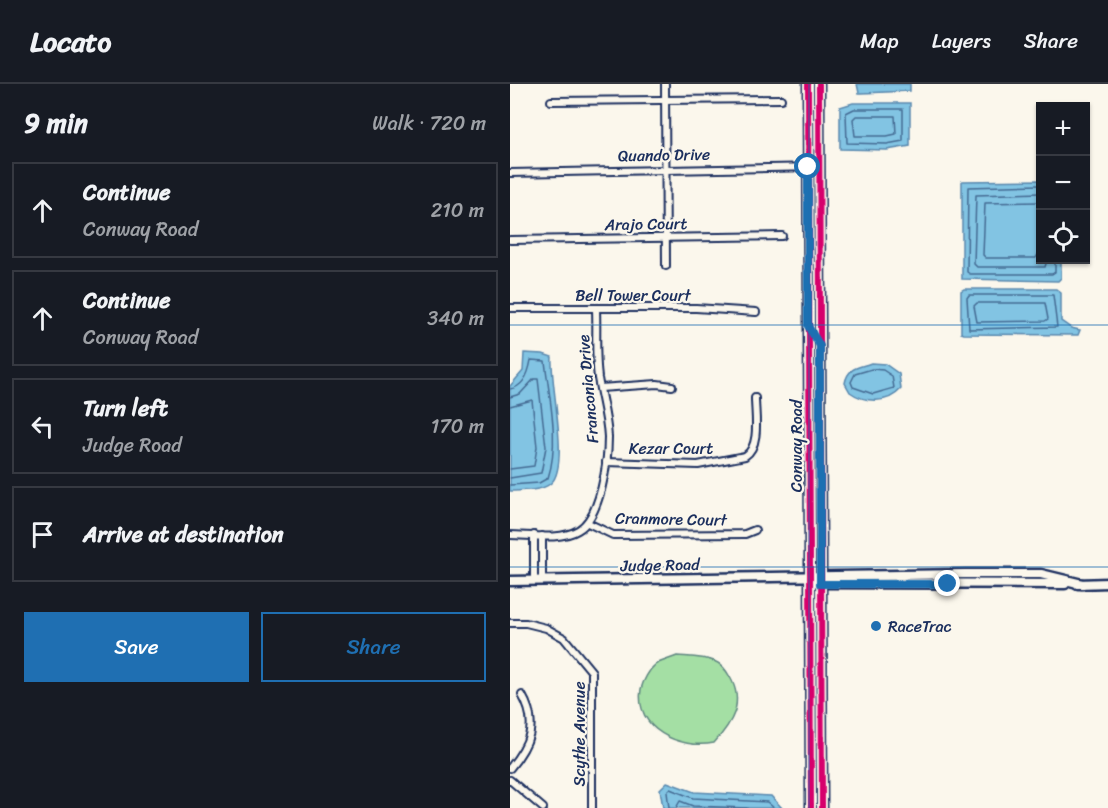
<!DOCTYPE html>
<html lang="en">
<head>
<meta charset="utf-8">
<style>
  :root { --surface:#171b24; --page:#20242c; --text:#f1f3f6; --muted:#9ea1a6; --line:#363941; --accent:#1f6fb2 }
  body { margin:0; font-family:Sriracha,sans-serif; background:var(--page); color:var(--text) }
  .controls { position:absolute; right:18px; top:18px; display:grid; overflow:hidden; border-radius:0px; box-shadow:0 2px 4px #0004 }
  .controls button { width:54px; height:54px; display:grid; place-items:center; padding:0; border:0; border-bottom:2px solid var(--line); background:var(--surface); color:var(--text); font:30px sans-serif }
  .stop { position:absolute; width:18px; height:18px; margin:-14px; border:4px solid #1f6fb2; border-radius:50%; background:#fff }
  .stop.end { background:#1f6fb2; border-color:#fff; box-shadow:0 2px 6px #0008 }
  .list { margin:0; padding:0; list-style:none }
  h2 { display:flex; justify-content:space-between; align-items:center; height:78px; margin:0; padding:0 24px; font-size:26px }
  h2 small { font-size:20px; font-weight:400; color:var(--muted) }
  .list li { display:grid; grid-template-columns:39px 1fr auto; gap:18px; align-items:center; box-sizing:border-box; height:96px; margin:0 12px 12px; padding:0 12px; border:2px solid var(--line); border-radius:0px }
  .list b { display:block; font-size:22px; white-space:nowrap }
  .list p { margin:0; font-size:20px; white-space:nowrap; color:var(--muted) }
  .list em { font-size:20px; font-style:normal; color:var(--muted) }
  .actions { display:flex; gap:12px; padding:18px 24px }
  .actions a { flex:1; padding:14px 0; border:2px solid var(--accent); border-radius:0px; text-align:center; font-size:21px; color:var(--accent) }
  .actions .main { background:var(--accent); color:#fff }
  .icon { flex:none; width:33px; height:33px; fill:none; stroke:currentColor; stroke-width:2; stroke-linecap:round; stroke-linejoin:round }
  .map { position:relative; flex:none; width:598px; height:724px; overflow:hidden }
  header { display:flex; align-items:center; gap:36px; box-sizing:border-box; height:84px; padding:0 30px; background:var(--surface); border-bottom:2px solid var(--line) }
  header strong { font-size:28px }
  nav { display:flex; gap:33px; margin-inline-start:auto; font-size:21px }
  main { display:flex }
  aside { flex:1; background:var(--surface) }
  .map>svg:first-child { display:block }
  .green { fill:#a4dfa4; stroke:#608781; stroke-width:1.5 }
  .water { fill:#82c4e3; stroke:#5988ae; stroke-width:1.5 }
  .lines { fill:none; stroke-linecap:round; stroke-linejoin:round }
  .shore { stroke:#446b93; stroke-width:1.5 }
  .street-casing { stroke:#1b2f5e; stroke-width:10 }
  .secondary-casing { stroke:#1b2f5e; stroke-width:13 }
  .street { stroke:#fbf7ec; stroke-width:6 }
  .secondary { stroke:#fbf7ec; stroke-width:8 }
  .cycleway-casing { stroke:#fbf7ec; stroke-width:10 }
  .cycleway { stroke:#d6006c; stroke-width:6 }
  .route { stroke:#1f6fb2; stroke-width:8 }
  .grid { fill:none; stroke:#1f6fb2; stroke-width:1.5; stroke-opacity:0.55 }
  .poi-dot { fill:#1f6fb2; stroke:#fbf7ec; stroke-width:2 }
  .labels { text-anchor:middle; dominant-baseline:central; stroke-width:4.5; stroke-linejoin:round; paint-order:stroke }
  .street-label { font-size:16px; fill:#1b2f5e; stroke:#fbf7ec }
  .poi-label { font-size:16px; fill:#1b2f5e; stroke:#fbf7ec; text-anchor:start }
</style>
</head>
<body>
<header>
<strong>Locato</strong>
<nav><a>Map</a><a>Layers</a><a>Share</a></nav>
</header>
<main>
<aside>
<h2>9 min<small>Walk · 720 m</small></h2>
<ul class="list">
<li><svg class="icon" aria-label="ahead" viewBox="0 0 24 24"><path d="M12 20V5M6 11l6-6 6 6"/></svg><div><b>Continue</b><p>Conway Road</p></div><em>210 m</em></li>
<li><svg class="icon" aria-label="ahead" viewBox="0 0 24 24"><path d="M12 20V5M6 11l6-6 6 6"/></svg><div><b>Continue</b><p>Conway Road</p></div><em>340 m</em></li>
<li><svg class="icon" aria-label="left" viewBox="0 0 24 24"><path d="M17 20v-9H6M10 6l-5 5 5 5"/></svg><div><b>Turn left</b><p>Judge Road</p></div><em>170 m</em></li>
<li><svg class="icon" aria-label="arrive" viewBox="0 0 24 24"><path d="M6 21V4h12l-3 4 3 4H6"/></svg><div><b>Arrive at destination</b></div></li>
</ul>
<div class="actions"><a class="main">Save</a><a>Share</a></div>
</aside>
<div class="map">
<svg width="598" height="724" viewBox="0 0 598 724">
  <rect width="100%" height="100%" fill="#fbf7ec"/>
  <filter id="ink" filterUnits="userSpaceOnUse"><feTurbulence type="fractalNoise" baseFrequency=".0167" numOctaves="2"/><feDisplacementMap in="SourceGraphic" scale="12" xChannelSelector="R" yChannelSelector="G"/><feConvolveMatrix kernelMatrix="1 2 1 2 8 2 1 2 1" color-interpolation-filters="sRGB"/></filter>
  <g filter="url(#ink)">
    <path class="green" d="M167,572C179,573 193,573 204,577C212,580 216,586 220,593C235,619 222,639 204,659C170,666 124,645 131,605C133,597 139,586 145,581C150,577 160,575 167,572Z"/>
    <g class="water">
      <path d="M347,0H400V7L352,9H349Z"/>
      <path d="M343,19H400V62L377,66L330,65V23Z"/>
      <path d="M530,96V176H551V194L548,197L452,195V97Z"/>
      <path d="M454,205H546L551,209V237L561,244L570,246L568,251L454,250L451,249V207Z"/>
      <path d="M14,269L33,270L42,273C40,300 60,382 41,399C31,408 13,406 0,407V302L13,287Z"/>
      <path d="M361,279L375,280L389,290L391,305C378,320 355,319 340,308L335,299C338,283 348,284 361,279Z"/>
      <path d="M157,698L184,708L261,712L272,724H153L150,705Z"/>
    </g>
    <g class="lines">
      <g class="shore">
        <path d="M344,25H393V57L377,60L337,59L336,29Z"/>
        <path d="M346,32H385L386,50L377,52H345L343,35Z"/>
        <path d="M530,101L458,103L457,188L460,190H542L545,188V176"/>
        <path d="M530,109L466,111L464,180L467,183H535L537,176"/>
        <path d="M530,118L475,119L473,171L476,174H526L530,167"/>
        <path d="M459,211H543L547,243L459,245L457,214Z"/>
        <path d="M467,219H535L538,235L535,237L467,238L464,222Z"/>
        <path d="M362,285L373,286L382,292L384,304L363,310L343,303L341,298L345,290Z"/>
        <path d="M0,305C14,303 19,288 21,276L35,277C39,313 50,358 38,394L29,399L0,401"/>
        <path d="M0,313L10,310L24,295H28L36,363L31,389L0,394"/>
        <path d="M0,322L22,316L27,363L24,382L0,385"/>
        <path d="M159,724L157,708L160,705L183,714L257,718L264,724"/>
        <path d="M166,724L170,717L183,722L237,724"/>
      </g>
      <g class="street-casing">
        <g id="street">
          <path d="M155,0L156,182"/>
          <path d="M41,17L271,15"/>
          <path d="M0,89L309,83"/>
          <path d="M0,156L272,152"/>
          <path d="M0,224H186L246,228"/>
          <path d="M90,304L147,300L162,302"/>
          <path d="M96,378L188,381L235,372C251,362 245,331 245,314"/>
          <path d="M78,439L103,451L235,450L245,446"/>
          <path d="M0,451C20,451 50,457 68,446C91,433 98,377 98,353C97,333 91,313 88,294C85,271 87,247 86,225"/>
          <path d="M24,451V497"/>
          <path d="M32,452V497"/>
          <path d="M0,539H16L36,544L54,554L82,588V724"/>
          <path d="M0,684C19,661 29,640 12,611"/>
          <path d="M0,696L33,724"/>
        </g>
      </g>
      <g class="secondary-casing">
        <g id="secondary">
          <path d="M298,0L301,724"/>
          <path d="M309,0L312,724"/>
          <path d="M0,497L455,490H531L572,500"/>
          <path d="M308,499L555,500"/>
          <path d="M568,500L598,499"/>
        </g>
      </g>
      <use href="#street" class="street"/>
      <use href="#secondary" class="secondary"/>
      <g class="cycleway-casing">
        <g id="cycleway">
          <path d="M298,0L301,724"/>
          <path d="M309,0L312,724"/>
        </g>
      </g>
      <use href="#cycleway" class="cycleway"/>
    </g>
  </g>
  <g class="lines" filter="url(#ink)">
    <path class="route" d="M298,83V242L310,262V500H438"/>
  </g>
  <path class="grid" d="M299,0V724M0,241H598M0,483H598"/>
  <circle class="poi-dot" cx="366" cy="542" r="6"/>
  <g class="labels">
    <g class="street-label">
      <text transform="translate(154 71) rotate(-1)">Quando Drive</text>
      <text transform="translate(136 140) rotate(-1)">Arajo Court</text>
      <text x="123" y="211">Bell Tower Court</text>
      <text transform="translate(78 305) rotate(-95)">Franconia Drive</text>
      <text transform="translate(286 362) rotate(-90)">Conway Road</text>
      <text x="161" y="364">Kezar Court</text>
      <text transform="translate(161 435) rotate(1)">Cranmore Court</text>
      <text transform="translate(150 481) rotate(-1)">Judge Road</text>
      <text transform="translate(69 650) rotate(-90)">Scythe Avenue</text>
    </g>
    <g class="poi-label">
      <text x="378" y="542">RaceTrac</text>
    </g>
  </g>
</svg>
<div class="controls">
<button>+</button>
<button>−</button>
<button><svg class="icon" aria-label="locate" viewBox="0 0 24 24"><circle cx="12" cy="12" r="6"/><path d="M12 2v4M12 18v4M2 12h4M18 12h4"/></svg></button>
</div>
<div class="stop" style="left:298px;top:83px"></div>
<div class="stop end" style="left:438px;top:500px"></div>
</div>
</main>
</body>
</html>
